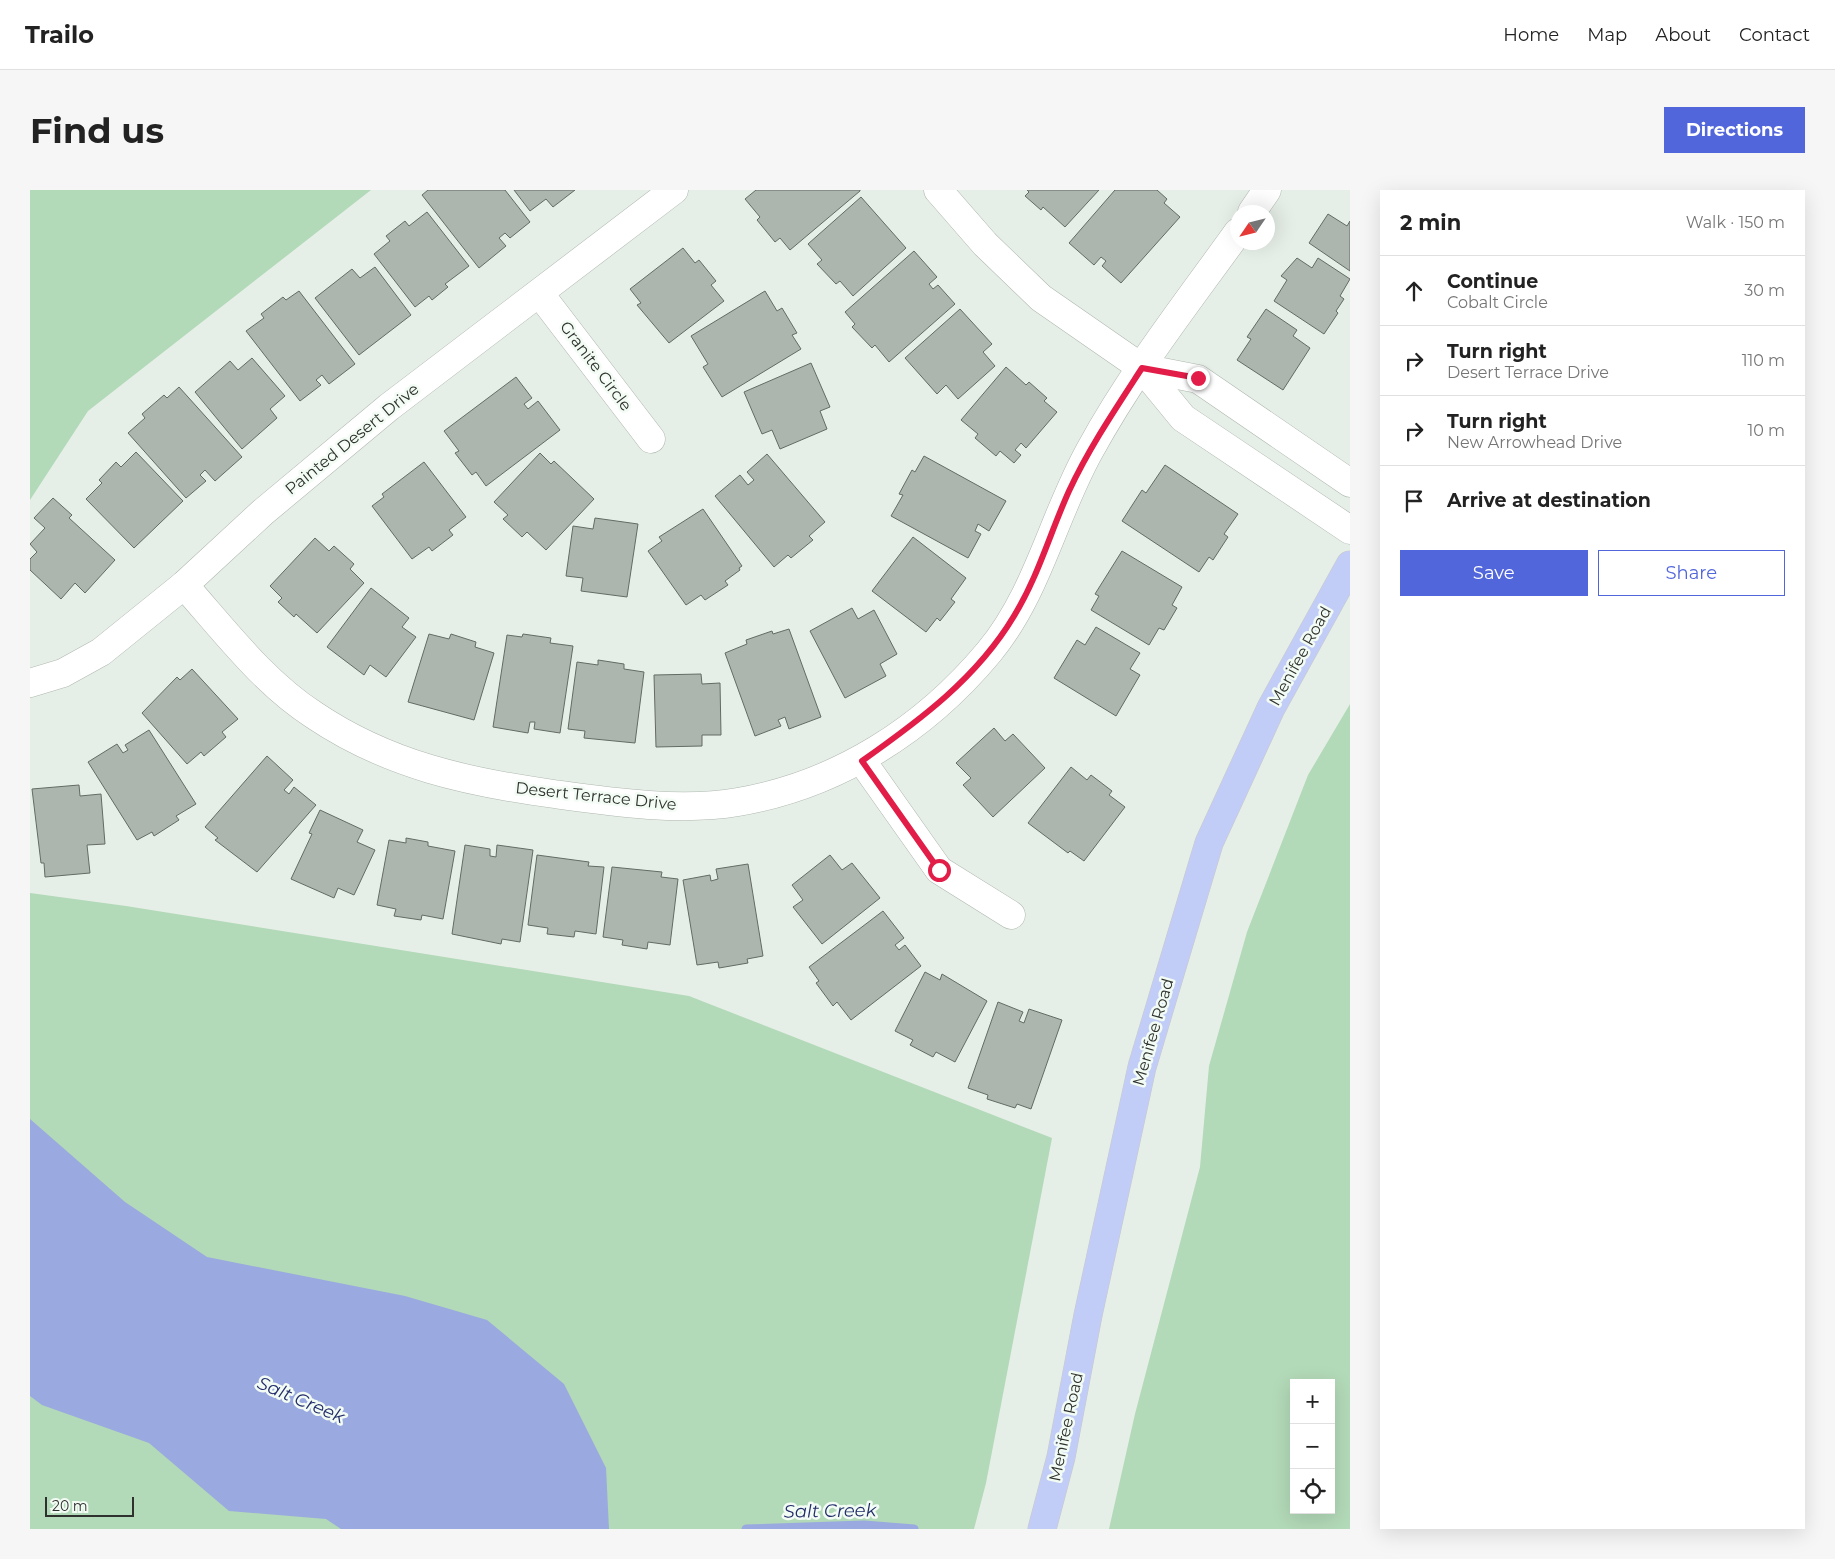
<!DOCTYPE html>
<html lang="en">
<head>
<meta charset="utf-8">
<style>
  :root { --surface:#fff; --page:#f6f6f6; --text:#222; --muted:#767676; --line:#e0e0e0; --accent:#5266dc }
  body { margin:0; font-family:Montserrat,sans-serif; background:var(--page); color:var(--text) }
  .controls { position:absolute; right:15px; bottom:15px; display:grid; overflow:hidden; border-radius:0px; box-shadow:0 5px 20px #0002 }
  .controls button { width:45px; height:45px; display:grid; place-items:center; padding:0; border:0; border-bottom:1px solid var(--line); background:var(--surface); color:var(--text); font:25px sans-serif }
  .compass { position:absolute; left:1200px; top:15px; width:45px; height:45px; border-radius:50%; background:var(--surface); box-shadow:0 5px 20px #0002; rotate:235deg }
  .scale { position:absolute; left:15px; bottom:12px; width:89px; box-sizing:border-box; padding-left:5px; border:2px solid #2e312e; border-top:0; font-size:14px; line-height:18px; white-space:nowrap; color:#2e312e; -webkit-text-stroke:4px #f3fcf4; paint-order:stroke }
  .stop { position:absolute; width:15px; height:15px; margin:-11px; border:4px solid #e11d48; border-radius:50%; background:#fff }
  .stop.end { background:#e11d48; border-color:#fff; box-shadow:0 1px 5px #0008 }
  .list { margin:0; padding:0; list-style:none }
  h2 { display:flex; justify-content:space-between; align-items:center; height:65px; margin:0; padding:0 20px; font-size:21px }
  h2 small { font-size:16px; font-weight:400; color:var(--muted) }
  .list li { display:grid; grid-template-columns:32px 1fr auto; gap:15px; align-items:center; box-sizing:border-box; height:70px; padding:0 20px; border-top:1px solid var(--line) }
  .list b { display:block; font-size:19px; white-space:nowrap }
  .list p { margin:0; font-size:16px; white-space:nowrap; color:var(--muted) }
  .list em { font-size:16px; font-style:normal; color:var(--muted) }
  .actions { display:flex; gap:10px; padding:15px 20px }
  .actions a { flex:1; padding:11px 0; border:1px solid var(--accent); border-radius:0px; text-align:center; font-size:18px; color:var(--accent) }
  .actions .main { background:var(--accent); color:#fff }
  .icon { flex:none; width:28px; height:28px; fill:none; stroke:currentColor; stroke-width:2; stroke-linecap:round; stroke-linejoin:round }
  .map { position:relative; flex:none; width:1320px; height:1339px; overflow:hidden; border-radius:0px }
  header { display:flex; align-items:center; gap:30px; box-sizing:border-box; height:70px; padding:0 25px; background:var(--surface); border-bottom:1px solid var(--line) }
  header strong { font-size:24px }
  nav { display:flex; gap:28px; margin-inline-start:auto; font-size:18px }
  .intro { display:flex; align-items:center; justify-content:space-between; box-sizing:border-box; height:120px; padding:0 30px }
  h1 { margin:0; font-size:35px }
  .button { padding:12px 22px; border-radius:0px; background:var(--accent); color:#fff; font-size:18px; font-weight:700 }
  main { display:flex; gap:30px; padding:0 30px }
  aside { flex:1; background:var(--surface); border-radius:0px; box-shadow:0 5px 20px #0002 }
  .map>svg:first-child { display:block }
  .green { fill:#b2d9b8; fill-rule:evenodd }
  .water { fill:#9aa9df }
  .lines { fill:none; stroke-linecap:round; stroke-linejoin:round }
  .stream { stroke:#9aa9df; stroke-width:9 }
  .building { fill:#acb5ae; stroke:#636b64 }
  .minor-casing { stroke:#afb8b0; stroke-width:29 }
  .primary-casing { stroke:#c9c9c9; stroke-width:29 }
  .minor { stroke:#fff; stroke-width:28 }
  .primary { stroke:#c1cdf7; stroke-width:28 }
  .route { stroke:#e11d48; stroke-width:6 }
  .labels { text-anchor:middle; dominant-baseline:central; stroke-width:5; stroke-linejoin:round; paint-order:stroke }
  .street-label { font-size:16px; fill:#2e312e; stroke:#f3fcf4 }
  .water-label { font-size:18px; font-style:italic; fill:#222c6b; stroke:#f3fcf4 }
</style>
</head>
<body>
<header>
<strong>Trailo</strong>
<nav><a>Home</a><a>Map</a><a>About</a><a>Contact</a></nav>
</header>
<div class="intro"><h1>Find us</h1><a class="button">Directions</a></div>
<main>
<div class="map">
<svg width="1320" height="1339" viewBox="0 0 1320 1339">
  <rect width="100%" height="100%" fill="#e6efe7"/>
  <g class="green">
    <path d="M0,0H341L58,221L0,310Z"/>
    <path d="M1320,514V1339H1079L1105,1224L1170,977L1179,876L1217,742L1278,585ZM1264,1193H1301V1320H1264Z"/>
    <path d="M0,703L96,716L659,806L1022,948L956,1293L944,1339H0Z"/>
  </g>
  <path class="water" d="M0,929L95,1012L177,1067L375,1106L457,1130L534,1194L576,1278L579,1339H311L296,1329L199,1321L119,1253L12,1215L0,1206Z"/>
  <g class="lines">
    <path class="stream" d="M716,1339L834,1335L884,1339"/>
  </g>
  <g class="building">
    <path d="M398,0H475L500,32L480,48L475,43L469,48L476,56L449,78L392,5Z"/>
    <path d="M484,0H545L523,17L516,9L500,21Z"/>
    <path d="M726,0H830V1L760,60L750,48L745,52L727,30L730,27L715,9Z"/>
    <path d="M997,0H1069L1035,37L1013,17L1011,20L995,6L999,2Z"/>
    <path d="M1085,0H1127L1137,9L1134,13L1150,27L1091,93L1072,76L1076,71L1071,67L1064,75L1039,53Z"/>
    <path d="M831,7L876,58L823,106L810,91L806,94L787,74L792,70L778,54Z"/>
    <path d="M397,22L439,76L415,94L418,97L402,110L399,106L385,117L344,64L360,51L356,46L375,31L379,36Z"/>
    <path d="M1298,24L1317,36L1320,31V81L1279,53Z"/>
    <path d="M653,58L665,73L669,70L686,91L681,95L694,111L639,153L607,115L611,113L600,99Z"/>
    <path d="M884,61L907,87L899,94L903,99L908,95L925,114L859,172L845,155L842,158L822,137L825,134L815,122Z"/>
    <path d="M1267,68L1282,78L1288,68L1320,89L1310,106L1314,109L1306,121L1308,123L1294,144L1244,111L1257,90L1251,86Z"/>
    <path d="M345,77L381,125L329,165L285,108L322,79L330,88Z"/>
    <path d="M269,101L325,174L299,194L292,185L286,190L291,195L270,211L216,141L234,128L231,124L253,107L256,110Z"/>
    <path d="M735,101L747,121L752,118L767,143L762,145L771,159L692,207L673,177L678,174L661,146Z"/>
    <path d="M930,119L962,154L953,162L965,176L928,209L916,195L907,204L875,168Z"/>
    <path d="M1236,119L1267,140L1263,146L1280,158L1253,200L1207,170L1221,149L1217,147Z"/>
    <path d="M222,168L255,206L240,219L247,228L212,259L165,202L200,171L208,180Z"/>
    <path d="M781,173L800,217L790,221L797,239L750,259L742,240L732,244L714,202Z"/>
    <path d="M976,177L996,195L999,192L1017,208L1014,211L1027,222L996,258L991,253L985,260L991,265L984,273L970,261L966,266L945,248L948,244L931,230Z"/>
    <path d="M486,187L502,208L494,214L498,219L508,211L530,240L456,296L446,282L442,285L425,263L429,261L414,241Z"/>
    <path d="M149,197L212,267L185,291L175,280L170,285L176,291L156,308L98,243L115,228L112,224L134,205L137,208Z"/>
    <path d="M106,262L153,311L104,358L56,309L72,293L69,290L86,272L91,277Z"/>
    <path d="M510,263L521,274L524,271L564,309L516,360L497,342L492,347L473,329L478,325L464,312Z"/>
    <path d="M737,264L795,332L779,346L783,350L761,368L758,365L744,377L685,306L710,285L718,295L724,290L717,282Z"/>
    <path d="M894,266L976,311L959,341L948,334L945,341L951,344L938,368L861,326L873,305L869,304L882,280L885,282Z"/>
    <path d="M394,272L436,327L419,340L423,345L402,361L399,357L382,369L342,316L354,307L352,304Z"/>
    <path d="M1135,275L1208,324L1194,344L1198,347L1183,370L1179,367L1169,382L1092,331L1112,300L1116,303Z"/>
    <path d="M23,308L42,325L39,328L85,370L55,403L45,393L31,409L0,380V369L7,362L0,354L15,338L4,328Z"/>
    <path d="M673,319L712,376L709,378L710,380L695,391L698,395L675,410L671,405L656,415L618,361L632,351L629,347Z"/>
    <path d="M565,328L608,334L597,407L551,401L553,388L536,386L543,336L563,339Z"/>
    <path d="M883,347L936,388L921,409L925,412L910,431L907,428L896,442L842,401Z"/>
    <path d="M285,348L299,361L304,356L324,374L320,379L334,393L287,443L266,424L264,427L248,412L252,408L240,396Z"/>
    <path d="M1092,361L1152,397L1142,415L1147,418L1134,440L1129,438L1119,455L1061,420L1069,406L1065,404Z"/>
    <path d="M341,398L379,428L372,437L386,447L356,487L340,475L334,485L297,457Z"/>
    <path d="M822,418L828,429L844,420L867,464L850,474L856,486L815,508L780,441Z"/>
    <path d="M1066,437L1110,463L1100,479L1110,485L1086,526L1024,488L1047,450L1055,455Z"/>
    <path d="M759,439L791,527L759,539L755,527L748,530L751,536L725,546L695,463L717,454L716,450L742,441L743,444Z"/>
    <path d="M399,444L419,449L421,444L446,452L445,457L464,463L444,530L378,512Z"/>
    <path d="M493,444L521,448L520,453L543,456L530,543L504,539L505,532H500L498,543L463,537L477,445L492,447Z"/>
    <path d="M568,470L594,474V479L614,482L605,553L554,548L555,541L538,539L547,472L568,475Z"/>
    <path d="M162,479L208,529L192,542L196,547L174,566L171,562L157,574L112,523L147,487L150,490Z"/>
    <path d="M671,484L672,494L690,493L691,545H672V556L626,557L624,485Z"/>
    <path d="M964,538L975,551L983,544L1015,578L963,627L933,595L941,588L926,573Z"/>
    <path d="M119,540L166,614L146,626L149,630L124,646L122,642L107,650L58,572L87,554L93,563L98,560L95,555Z"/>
    <path d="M237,566L263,590L254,600L259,604L264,597L286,615L227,682L185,650L188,648L175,637Z"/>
    <path d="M1041,577L1057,590L1061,585L1082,601L1079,605L1095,617L1054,671L1040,661L1038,663L998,633Z"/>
    <path d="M49,595L50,606L71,604L75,654L57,655L60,683L15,687L14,673H11L2,599Z"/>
    <path d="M290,620L333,640L327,652L345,660L324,705L308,698L304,708L261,689L282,644L279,643Z"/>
    <path d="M376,648L398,652V656L425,661L413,729L392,725L391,730L364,726L366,719L347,715L359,650L376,653Z"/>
    <path d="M435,655L460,659V666L466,667L467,655L503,660L490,752L472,749L471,754L422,744Z"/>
    <path d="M507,665L559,672L558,676L574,677L566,744L545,741L544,747L517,744L518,738L498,735Z"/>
    <path d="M800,665L812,680L822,673L850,708L792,754L763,717L773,710L762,695Z"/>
    <path d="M718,674L733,766L717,769L718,773L689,778L688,772L667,775L653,690L680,685L681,691L688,689L686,679Z"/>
    <path d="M582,677L632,682L631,687L648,689L640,755L618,752L617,759L592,755L593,750L573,747Z"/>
    <path d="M853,721L874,748L865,755L869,760L875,755L891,776L821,830L807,812L803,816L786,793L789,791L779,777Z"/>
    <path d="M895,782L910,790L912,784L957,811L925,872L906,862L903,867L880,855L883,850L865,841Z"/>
    <path d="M968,812L993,822L989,831L994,833L999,819L1032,830L1001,919L987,914L985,918L957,909L958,905L938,898Z"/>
  </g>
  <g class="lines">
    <g class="minor-casing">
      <g id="minor">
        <path d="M908,0L955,54L1011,108L1112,178L1153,228L1320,340"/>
        <path d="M1222,22L1237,0"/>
        <path d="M510,104L621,249"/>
        <path d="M1112,178L1168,189L1320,293"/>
        <path d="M154,395C194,440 233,492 284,525C358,575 437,592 524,604C582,612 651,622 708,612C808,595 895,539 959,462C1008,403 1023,326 1060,260C1102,183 1157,113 1208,42"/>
        <path d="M0,493L33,483L71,462L154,395L233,322L359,217L644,0"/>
        <path d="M832,571L909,680L981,725"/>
      </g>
    </g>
    <g class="primary-casing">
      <path id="primary" d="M1012,1339L1031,1267L1058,1125L1112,877L1179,653L1241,518L1320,375"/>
    </g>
    <use href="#minor" class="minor"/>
    <use href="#primary" class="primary"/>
  </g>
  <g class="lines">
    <path class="route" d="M909,680L832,571C890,530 947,488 984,426C1008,387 1020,343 1039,301C1059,258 1086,218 1112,178L1168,188"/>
  </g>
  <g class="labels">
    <g class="street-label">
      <text transform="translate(566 176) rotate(53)">Granite Circle</text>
      <text transform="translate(322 249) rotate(-39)">Painted Desert Drive</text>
      <text transform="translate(1270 466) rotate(-61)">Menifee Road</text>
      <text transform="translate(566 606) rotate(6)">Desert Terrace Drive</text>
      <text transform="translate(1123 842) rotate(-74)">Menifee Road</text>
      <text transform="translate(1036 1237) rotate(-78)">Menifee Road</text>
    </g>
    <g class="water-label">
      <text transform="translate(271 1210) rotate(23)">Salt Creek</text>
      <text transform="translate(800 1321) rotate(-1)">Salt Creek</text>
    </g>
  </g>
</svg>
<div class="controls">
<button>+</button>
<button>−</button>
<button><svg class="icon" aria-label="locate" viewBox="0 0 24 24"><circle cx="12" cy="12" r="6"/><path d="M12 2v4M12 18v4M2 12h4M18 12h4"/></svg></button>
</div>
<svg class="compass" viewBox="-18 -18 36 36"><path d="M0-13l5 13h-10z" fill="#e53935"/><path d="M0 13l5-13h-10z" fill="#767676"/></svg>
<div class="scale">20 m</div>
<div class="stop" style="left:909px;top:680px"></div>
<div class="stop end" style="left:1168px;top:188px"></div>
</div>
<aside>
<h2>2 min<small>Walk · 150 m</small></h2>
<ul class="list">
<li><svg class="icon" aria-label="ahead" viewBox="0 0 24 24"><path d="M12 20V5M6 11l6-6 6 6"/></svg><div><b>Continue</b><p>Cobalt Circle</p></div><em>30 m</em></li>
<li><svg class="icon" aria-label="right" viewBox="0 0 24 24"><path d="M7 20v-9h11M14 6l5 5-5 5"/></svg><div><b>Turn right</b><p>Desert Terrace Drive</p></div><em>110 m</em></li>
<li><svg class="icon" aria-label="right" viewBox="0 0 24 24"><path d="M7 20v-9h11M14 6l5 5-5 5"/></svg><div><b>Turn right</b><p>New Arrowhead Drive</p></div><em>10 m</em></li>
<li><svg class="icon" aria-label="arrive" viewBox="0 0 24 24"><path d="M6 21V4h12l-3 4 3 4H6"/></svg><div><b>Arrive at destination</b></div></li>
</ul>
<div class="actions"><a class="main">Save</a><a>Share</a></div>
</aside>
</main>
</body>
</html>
